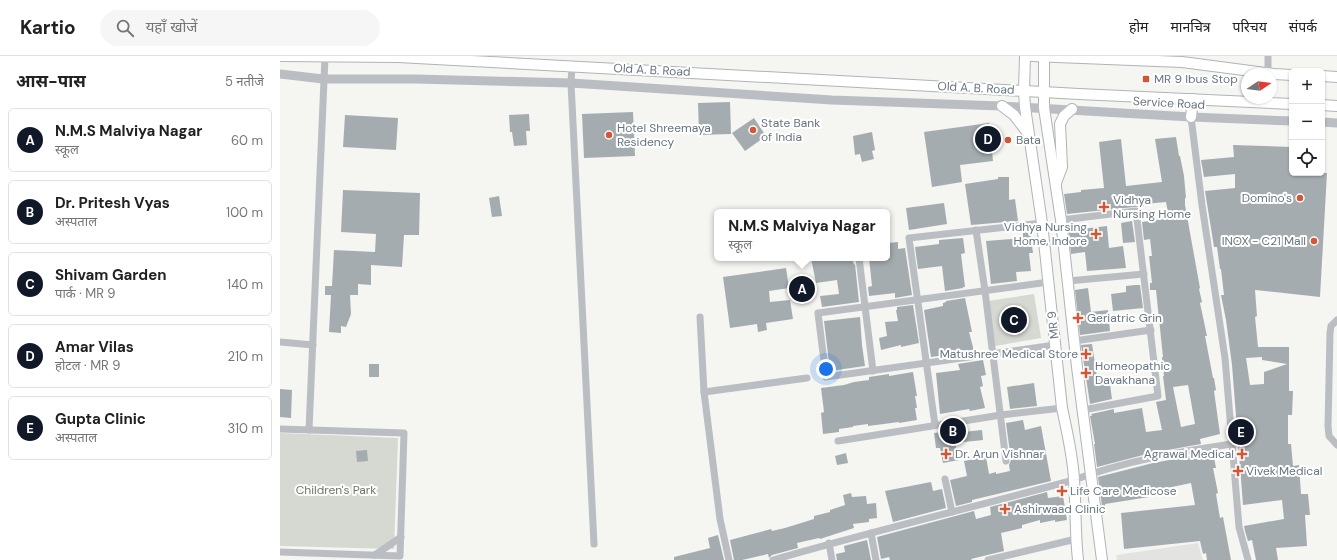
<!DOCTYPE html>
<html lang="hi">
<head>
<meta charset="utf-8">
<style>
  :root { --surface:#fff; --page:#f6f6f6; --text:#202124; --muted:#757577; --line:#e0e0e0; --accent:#111827 }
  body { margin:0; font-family:"DM Sans","Noto Sans Devanagari",sans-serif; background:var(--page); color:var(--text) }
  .controls { position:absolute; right:12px; top:12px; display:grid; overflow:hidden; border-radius:6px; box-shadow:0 1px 3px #0004 }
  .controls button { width:36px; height:36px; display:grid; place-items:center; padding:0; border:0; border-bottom:1px solid var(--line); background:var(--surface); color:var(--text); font:20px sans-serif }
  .compass { position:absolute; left:961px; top:12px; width:36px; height:36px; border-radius:50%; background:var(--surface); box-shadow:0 1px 3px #0004; rotate:77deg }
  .you { position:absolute; left:546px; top:313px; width:14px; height:14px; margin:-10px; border:3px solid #fff; border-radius:50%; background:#1a73e8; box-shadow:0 0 0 6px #1a73e833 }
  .badge { display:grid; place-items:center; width:26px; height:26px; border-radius:50%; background:var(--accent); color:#fff; font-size:13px; font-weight:700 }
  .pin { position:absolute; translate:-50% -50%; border:2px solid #fff; box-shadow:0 1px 4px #0006 }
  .popup { position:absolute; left:434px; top:153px; width:176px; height:52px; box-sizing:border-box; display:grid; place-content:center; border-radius:6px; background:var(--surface); filter:drop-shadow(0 1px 3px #0005); font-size:13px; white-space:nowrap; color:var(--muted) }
  .popup b { font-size:15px; color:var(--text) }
  .popup::after { content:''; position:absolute; left:50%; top:100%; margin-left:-8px; border:8px solid transparent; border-top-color:var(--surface) }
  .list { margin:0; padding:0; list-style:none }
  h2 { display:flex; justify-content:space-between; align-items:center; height:52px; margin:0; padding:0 16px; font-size:17px }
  h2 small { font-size:13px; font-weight:400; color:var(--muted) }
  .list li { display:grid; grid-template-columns:26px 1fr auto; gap:12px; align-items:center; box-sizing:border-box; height:64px; margin:0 8px 8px; padding:0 8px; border:1px solid var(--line); border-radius:6px }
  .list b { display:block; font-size:15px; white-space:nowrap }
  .list p { margin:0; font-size:13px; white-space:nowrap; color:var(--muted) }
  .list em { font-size:13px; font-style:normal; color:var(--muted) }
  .icon { flex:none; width:22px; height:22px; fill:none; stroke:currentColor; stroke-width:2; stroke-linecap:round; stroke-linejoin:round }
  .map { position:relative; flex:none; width:1057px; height:504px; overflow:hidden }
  header { display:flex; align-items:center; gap:24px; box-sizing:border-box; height:56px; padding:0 20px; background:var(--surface); border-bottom:1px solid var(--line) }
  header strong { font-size:19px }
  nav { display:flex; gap:22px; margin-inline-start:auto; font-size:14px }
  .search { width:280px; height:36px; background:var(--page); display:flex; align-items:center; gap:10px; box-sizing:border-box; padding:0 14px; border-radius:22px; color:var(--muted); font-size:15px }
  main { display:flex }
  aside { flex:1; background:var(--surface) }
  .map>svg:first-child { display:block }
  .built { fill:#e3e4e2 }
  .green { fill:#d5d9d2 }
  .building { fill:#a5acb0; fill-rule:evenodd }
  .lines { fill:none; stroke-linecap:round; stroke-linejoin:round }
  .secondary-casing { stroke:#afb4b8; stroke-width:12 }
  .minor { stroke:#babec2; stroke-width:7 }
  .tertiary { stroke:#babec2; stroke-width:9 }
  .secondary { stroke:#fff; stroke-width:10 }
  .poi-dot { fill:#d15836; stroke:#fff; stroke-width:1.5 }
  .labels { text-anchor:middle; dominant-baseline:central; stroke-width:4; stroke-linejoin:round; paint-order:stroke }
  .street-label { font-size:12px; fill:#677580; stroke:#fff }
  .poi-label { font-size:12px; fill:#677580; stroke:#fff; text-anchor:start }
  .park-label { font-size:12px; fill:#697865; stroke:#fff }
</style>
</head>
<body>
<header>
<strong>Kartio</strong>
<div class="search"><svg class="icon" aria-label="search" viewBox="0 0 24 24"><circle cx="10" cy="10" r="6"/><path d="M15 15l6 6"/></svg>यहाँ खोजें</div>
<nav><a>होम</a><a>मानचित्र</a><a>परिचय</a><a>संपर्क</a></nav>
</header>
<main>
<aside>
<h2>आस-पास<small>5 नतीजे</small></h2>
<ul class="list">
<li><span class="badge">A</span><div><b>N.M.S Malviya Nagar</b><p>स्कूल</p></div><em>60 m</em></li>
<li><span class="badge">B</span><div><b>Dr. Pritesh Vyas</b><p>अस्पताल</p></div><em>100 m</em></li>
<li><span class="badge">C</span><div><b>Shivam Garden</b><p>पार्क · MR 9</p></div><em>140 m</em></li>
<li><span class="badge">D</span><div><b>Amar Vilas</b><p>होटल · MR 9</p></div><em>210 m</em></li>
<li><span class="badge">E</span><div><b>Gupta Clinic</b><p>अस्पताल</p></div><em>310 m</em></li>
</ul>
</aside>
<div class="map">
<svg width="1057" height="504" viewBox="0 0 1057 504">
  <rect width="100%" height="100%" fill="#f5f5f2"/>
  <path class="built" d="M918,487L923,504H837L836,499Z"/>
  <g class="green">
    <path d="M754,238L761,282L715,290L708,245Z"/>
    <path d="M0,377L118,382L114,493L0,490Z"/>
  </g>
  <g class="building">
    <path d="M450,46L451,78L419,79L418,47Z"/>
    <path d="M353,56L355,100L304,102L302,58Z"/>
    <path d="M249,58L250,75H246L247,89L234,90L232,76H230L229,59Z"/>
    <path d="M65,59L118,62L116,94L63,91Z"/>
    <path d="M474,62L486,80L465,95L452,77Z"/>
    <path d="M709,67L713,105L680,109L682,126L652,131L644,76Z"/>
    <path d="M592,76L595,94L592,95L594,103L582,106L580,98L575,99L573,80Z"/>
    <path d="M896,81L899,100H900L904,120L906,142H905V149L920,232L919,233L922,246L920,247L927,280H925L933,322H934L936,334L934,335L940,378L920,383L921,388L871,397L817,411L814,388H815L810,360H812L811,358L834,353V357L862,352L866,376L882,374L876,346L886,344L883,320H884L882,301H883L876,234H870V227H872L869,200H872L870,183L864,184L862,166L889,162L886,146L864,148V150L787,158L784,138L801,136V134L824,132L819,86L841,83L846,130L882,126L875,83ZM908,329L915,368L901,371L893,331Z"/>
    <path d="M953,89L1012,91V117H1047L1040,241L975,234L977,260L975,261L978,291H1009V335H1013L1012,359H1008V388H1011L1013,410L1019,409L1021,438H1028L1030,459H1025L1027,490L996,492L998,504H976L972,484L968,485L965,475L964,470L1004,463L1002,444L963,449L952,309L946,264L941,239H944L941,213H940L937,191H934L925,135L955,132V118L924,121L921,104L954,101ZM982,301V304L1007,308L984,316V328L970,329L966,302Z"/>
    <path d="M718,121H729V144L735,143L738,165L691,169L685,128L718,123Z"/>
    <path d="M63,134L140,137L139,179H124L122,211L91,209V229L78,228V239H70L71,258L66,271L61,270V277L49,276L51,239H45V230H52L54,194L95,196L96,178L61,176Z"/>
    <path d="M219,140L222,160L212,161L209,142Z"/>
    <path d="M664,147L667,168L629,174L626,152Z"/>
    <path d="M852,165L855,186L843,187L841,167Z"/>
    <path d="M788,168H791L793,174L827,170L829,192L843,190L846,212L807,215L805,196L791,198Z"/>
    <path d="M750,175L753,197H749L751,215L736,216L737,225L711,228L706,185L743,182V176Z"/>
    <path d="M683,182L685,197L681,198L685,231H683V232L665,235L662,210L638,213L635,191L659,188V184Z"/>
    <path d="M618,186V193L625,192L632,239L615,242V237L589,240L588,231L592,230L589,202H610L608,187Z"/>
    <path d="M531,202H572L574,209L575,208L579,246L542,251L540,240L559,238L557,224L536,227Z"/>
    <path d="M506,212L509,232L489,235L490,246L510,244L513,263L486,267L487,274L478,276L477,268L450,272L443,221Z"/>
    <path d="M855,229H860L863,252L833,255L831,238L846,236V230Z"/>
    <path d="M808,232L811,256L828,254L830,275L800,279L795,234Z"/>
    <path d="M685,242L692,276H689L694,295L651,301L644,254L663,250V247L666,246V245Z"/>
    <path d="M633,249L639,287L621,291V289L601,294L599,282L607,280L605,266L618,265L616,254H617V251Z"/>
    <path d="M580,261L582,289L585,310L550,315L544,265Z"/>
    <path d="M812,288L817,321L819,323L829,321L832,343L810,348L801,289Z"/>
    <path d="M703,304L706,319L701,320L703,330L700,331L705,352L690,355L689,353L660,358L656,317L680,314L678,308Z"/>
    <rect x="89" y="308" width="10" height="13"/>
    <path d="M633,316L637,340H635L637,352H635L637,364L619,367V366L588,370V368L573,370V371L559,373V376L543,378L541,357L544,356L541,332L564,329L574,326L589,324V321L609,318V320Z"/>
    <path d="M754,327L757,350L730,353L727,331Z"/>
    <path d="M0,333L12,334L11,362L0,361Z"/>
    <path d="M743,364L745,374L761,370L771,425L692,444V446L676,450L670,424L687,420L684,405L706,401L709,418L716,416V418L730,415L729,409L731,404L726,367Z"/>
    <path d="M702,374L703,384L675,387L679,404L663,407L660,392H656L654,377L673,375L674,377Z"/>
    <path d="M87,394L88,405L77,406L76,395Z"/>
    <path d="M933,396L936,412H933L938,437L936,438L940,462L943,461L951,504H927L926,497L923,498L920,485L844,493L841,457L915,449L911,427L868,436L869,441L825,448V450H822L818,421L873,407Z"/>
    <path d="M566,397L568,407L557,409L555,400Z"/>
    <path d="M651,426L653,435L662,433L666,452L613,466L605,435Z"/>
    <path d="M767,436L768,442L783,440L787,464L775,466V464L760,467V464L742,469V472L721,477L724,495L691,503L692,504H610L609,501L601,503L597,481L694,455L696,463L711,459L710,451Z"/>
    <path d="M571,437L572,441L586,440L587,448L596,447L597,462L589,463V466L573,468L574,472L540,483L539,482L517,487L518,492L492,499L489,502L488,498L462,504H454L450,484L491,473L492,475L505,472L534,463V460L550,456V454L565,449L563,439Z"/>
    <path d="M438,479L444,504H394V501L430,492L428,482Z"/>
    <path d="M587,484L591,504H557L556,498L565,496L564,490Z"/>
  </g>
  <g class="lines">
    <g class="secondary-casing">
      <g id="secondary">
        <path d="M0,0L118,1L799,38L1012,48"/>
        <path d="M745,0L744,35L745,51L762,167L782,352C787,376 793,400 794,424C796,451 795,477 798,504"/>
        <path d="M752,0L902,6L994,18L1012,19"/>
        <path d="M764,1V52L781,164L797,311L822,504"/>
        <path d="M1042,20L1057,21"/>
        <path d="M1042,49L1057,50"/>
        <path d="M722,50L734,59L747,76"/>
        <path d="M911,61L913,43"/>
        <path d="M776,127L782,111L780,68L784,60L792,53"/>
      </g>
    </g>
    <g class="minor">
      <path d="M292,10L291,27L314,488"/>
      <path d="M988,17V0"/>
      <path d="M911,61L922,149L945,302L959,471L968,504"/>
      <path d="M781,164L856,155L878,340L803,354"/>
      <path d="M696,174L705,235L726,405"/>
      <path d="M579,202L593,315"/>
      <path d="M788,225L864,218"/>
      <path d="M769,226L538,257L546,321L775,289"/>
      <path d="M420,261L424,336L440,463L449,504"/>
      <path d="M1057,264L1051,270L1050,277L1048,370L1049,380L1057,389"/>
      <path d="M794,285L871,274"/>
      <path d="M0,286L33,289"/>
      <path d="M424,336L527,322"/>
      <path d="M655,369L629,182L762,167"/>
      <path d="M0,373L124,377L120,500L0,496"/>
      <path d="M29,374L45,1"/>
      <path d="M558,385L721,359L782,352"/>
      <path d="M665,423L672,456"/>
      <path d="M591,477L596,504"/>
      <path d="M549,487L552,504"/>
      <path d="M95,499L121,481"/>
      <path d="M493,504C593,475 694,451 794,424C844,405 899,396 951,388"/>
      <path d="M708,504L796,483"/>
    </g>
    <g class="tertiary">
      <path d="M0,18L43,23H136L291,27L552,44L721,50L911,61L1012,65"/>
      <path d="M1042,66L1057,67"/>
    </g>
    <use href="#secondary" class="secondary"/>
  </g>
  <g class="poi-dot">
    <rect x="862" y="19" width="8" height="8" rx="2"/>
    <circle cx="473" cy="74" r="4"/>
    <circle cx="329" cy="79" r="4"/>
    <circle cx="728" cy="84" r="4"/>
    <circle cx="1020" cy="142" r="4"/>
    <path d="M822 145h4v4h4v4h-4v4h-4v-4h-4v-4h4z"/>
    <path d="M814 172h4v4h4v4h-4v4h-4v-4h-4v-4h4z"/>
    <circle cx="1034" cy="185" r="4"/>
    <path d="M796 256h4v4h4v4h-4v4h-4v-4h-4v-4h4z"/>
    <path d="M804 292h4v4h4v4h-4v4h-4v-4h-4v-4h4z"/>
    <path d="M804 311h4v4h4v4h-4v4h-4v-4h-4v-4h4z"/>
    <path d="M664 392h4v4h4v4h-4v4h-4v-4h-4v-4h4z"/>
    <path d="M960 392h4v4h4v4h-4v4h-4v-4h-4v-4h4z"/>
    <path d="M956 409h4v4h4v4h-4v4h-4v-4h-4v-4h4z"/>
    <path d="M780 429h4v4h4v4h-4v4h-4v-4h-4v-4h4z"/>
    <path d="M723 447h4v4h4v4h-4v4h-4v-4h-4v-4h4z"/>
  </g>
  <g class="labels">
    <g class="street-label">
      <text transform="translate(372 14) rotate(3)">Old A. B. Road</text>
      <text transform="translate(696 32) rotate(3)">Old A. B. Road</text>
      <text transform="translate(889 47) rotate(3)">Service Road</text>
      <text transform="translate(773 269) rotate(-96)">MR 9</text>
    </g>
    <g class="poi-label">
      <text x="874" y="23">MR 9 Ibus Stop</text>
      <text x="481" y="67">State Bank<tspan x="481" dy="14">of India</tspan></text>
      <text x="337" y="72">Hotel Shreemaya<tspan x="337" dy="14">Residency</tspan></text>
      <text x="736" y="84">Bata</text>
      <text x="1012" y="142" text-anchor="end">Domino's</text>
      <text x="833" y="144">Vidhya<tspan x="833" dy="14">Nursing Home</tspan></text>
      <text x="807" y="171" text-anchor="end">Vidhya Nursing<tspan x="807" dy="14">Home, Indore</tspan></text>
      <text x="1026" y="185" text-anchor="end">INOX - C21 Mall</text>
      <text x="807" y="262">Geriatric Grin</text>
      <text x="798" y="298" text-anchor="end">Matushree Medical Store</text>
      <text x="815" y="310">Homeopathic<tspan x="815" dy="14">Davakhana</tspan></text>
      <text x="675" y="398">Dr. Arun Vishnar</text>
      <text x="954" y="398" text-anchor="end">Agrawal Medical</text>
      <text x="966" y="415">Vivek Medical</text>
      <text x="790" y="435">Life Care Medicose</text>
      <text x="734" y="453">Ashirwaad Clinic</text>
    </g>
    <g class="park-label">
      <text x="56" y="434">Children's Park</text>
    </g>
  </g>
</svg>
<div class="controls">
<button>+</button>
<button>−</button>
<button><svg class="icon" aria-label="locate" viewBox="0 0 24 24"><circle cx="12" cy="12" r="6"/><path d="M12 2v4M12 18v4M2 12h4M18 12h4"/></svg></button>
</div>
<svg class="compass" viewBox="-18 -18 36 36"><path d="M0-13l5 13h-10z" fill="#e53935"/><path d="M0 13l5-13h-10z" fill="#757577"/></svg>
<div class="you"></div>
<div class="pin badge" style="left:522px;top:233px">A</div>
<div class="popup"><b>N.M.S Malviya Nagar</b>स्कूल</div>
<div class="pin badge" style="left:673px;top:375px">B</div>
<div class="pin badge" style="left:734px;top:264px">C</div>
<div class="pin badge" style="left:708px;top:83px">D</div>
<div class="pin badge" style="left:961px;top:376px">E</div>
</div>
</main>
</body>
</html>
